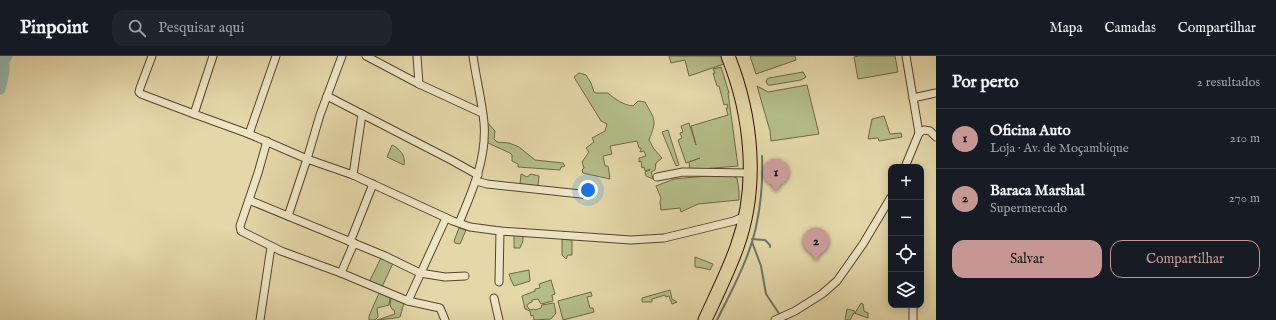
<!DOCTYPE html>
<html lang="pt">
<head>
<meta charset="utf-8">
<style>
  :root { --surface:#171b24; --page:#20242c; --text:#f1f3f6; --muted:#9ea1a6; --line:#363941; --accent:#c59692 }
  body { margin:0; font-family:"IM FELL English",serif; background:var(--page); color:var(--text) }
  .controls { position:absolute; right:12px; bottom:12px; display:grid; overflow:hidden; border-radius:8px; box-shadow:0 2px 10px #0003 }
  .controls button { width:36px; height:36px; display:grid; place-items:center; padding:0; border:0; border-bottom:1px solid var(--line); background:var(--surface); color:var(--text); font:20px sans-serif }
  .you { position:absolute; left:588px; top:134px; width:14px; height:14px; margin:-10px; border:3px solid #fff; border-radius:50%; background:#1a73e8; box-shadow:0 0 0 6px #1a73e833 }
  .badge { display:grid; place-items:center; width:26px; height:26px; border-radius:50%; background:var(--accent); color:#111; font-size:13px; font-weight:700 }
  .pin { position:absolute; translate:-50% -33px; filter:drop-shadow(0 1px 2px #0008) }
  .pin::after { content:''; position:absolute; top:21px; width:14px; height:12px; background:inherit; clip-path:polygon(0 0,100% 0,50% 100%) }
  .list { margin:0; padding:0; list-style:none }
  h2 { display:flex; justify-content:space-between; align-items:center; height:52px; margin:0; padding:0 16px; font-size:17px }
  h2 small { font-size:13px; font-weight:400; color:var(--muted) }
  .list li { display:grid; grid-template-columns:26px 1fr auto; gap:12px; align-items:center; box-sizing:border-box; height:60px; padding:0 16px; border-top:1px solid var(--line) }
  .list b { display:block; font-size:15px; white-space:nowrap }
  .list p { margin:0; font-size:13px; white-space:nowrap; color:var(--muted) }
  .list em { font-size:13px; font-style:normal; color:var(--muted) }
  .actions { display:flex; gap:8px; padding:12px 16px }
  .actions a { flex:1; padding:9px 0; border:1px solid var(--accent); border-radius:12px; text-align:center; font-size:14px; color:var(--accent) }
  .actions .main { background:var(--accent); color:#111 }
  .icon { flex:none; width:22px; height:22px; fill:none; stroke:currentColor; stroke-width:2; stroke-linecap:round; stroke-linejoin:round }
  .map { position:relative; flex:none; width:936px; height:264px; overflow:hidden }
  header { display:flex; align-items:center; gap:24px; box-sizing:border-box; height:56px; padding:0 20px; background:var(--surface); border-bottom:1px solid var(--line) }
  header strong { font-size:19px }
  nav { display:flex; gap:22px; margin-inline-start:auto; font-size:14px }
  .search { width:280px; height:36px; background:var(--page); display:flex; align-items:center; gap:10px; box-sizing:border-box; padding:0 14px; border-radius:12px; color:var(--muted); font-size:15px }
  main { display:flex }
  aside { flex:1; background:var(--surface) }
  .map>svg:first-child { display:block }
  .green { fill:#b4be88; stroke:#706644 }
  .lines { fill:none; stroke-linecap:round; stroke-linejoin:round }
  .stream { stroke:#6c746a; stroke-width:2 }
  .river { stroke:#97b8b0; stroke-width:11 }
  .street-casing { stroke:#59402a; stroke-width:9 }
  .highway-casing { stroke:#2b0e00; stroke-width:15 }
  .street { stroke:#ede5c6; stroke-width:7 }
  .highway { stroke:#e4d7a8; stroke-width:13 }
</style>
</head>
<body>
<header>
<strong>Pinpoint</strong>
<div class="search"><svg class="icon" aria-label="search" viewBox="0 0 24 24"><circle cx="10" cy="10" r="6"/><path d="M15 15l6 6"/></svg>Pesquisar aqui</div>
<nav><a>Mapa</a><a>Camadas</a><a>Compartilhar</a></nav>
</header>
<main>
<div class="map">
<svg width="936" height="264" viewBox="0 0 936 264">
  <rect width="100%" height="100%" fill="#e4d7a8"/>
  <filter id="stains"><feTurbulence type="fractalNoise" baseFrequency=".005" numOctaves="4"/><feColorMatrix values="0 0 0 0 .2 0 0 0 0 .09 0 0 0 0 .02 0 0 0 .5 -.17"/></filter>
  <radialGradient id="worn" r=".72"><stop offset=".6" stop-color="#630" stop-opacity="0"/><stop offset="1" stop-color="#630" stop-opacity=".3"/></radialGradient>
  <g class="green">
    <path d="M669,0H721L724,8L689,20L685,4L671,7Z"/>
    <path d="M750,0H795L796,4L756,18Z"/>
    <path d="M859,0H895L898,16L858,23L854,1Z"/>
    <path d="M721,11L729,37H728L738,110L690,114L689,106L700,102L686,107L678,84L682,82L680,77L683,76L681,70L689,67L696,89L691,70L728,59L726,52H728L727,48L724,49L719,30H717L713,17H715L713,13Z"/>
    <path d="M803,16L806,21L801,24L771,29H768L766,26L767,23L769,22Z"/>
    <path d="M579,17L586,19L591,27L594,36L596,37H608C615,43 623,49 633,50L638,45L645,46C655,64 657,64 649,84L654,93L662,102L656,107L655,114L651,116L653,123L646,120L645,116L650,114V113L645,115L644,111L642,112L641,105L639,106V102L646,100L644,95L640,96V95L641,94V92H639L637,85L610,90L612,98L603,100L605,110H608L610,123L583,117L582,114L584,112L582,106L589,96L586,92L594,86L592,82L605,75L607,68L601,65L574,21Z"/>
    <path d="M807,29L819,78L771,85L770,75L757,30L768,36Z"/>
    <path d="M884,60L890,78L901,77L902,81L879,85L878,82L868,83L872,63Z"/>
    <path d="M486,65L495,75L494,83L497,86L509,87L519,91L535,104L563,107L565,110L561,111L560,114L518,111V108L512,105V99L510,97L488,87L486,81Z"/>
    <path d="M668,74L679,109L676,110L662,76Z"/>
    <path d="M392,89C400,93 406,100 404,109L387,101Z"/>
    <path d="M521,118L527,121L531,118L539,120L538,130L520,128Z"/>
    <path d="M727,118L737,122L739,135V144L698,148L681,156L680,152L661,154L660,146L661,142L656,130L674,123Z"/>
    <path d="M459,172L466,174L460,188L455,187L454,185Z"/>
    <path d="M514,179H523V185L520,192H514Z"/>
    <path d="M562,183L572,184V199H568L566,203L562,199Z"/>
    <path d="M382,200L393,207L382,231L369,226Z"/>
    <path d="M695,201L713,208L710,214L703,212L695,211Z"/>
    <path d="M529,214L530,225L514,230L511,224L509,218Z"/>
    <path d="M551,224L555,238L552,239L553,245L541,248L538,243L532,244V246L529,247L527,250L530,254L534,253L535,254L541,252L542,249L554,247L556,257L551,263L534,264L533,259L531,260L530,255L525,253L522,240L535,235V233L540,232L539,228Z"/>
    <path d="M670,234L672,243L677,246L672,248L669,240L666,241L665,239L652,243V246H642V242Z"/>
    <path d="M591,236L592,240L587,241L590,252H593L594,256L563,264L558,245Z"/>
    <path d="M379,237L390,242L389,249L377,252L378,261L375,264H369V260Z"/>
    <path d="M391,242L404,247L400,261C391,263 385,263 377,264L395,258L394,254L392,253L390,249Z"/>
    <path d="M861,247L863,248L864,255L868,257V262L854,257L850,264H845L847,253L855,255V257Z"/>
  </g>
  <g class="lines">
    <g class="stream">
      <path d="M752,183L765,184L770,189V191"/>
      <path d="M752,186L761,210L766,238L780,259"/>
      <path d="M717,264C732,234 749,203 756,171C761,148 763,123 762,100"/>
    </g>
    <path class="river" d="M0,33L4,16V5L7,0"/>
    <g class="street-casing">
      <g id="street">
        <path d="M152,0L140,32L139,36L141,38L194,58"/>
        <path d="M213,0L194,58L249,78L307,103L353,119L453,165L470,171L500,175L631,184L664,182L734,165L745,160"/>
        <path d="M366,0L419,28L482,57"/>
        <path d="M417,0L419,28"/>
        <path d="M906,0L919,77"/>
        <path d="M327,40L451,104L478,119"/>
        <path d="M913,42L936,37"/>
        <path d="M249,78L276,0"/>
        <path d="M267,85L258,117L240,170L241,175L281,195L341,217L408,245L440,252L445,264"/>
        <path d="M905,111L919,77L924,74L930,75L936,81"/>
        <path d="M353,119L362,58"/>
        <path d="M657,121L683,116L749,117"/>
        <path d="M476,125L487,128L590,139"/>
        <path d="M249,144L385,200L420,217L445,221L465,220"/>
        <path d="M288,160L307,103L320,59L342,0"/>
        <path d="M459,167C472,136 487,102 484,67C482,45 476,22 473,0"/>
        <path d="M350,186L373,128"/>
        <path d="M341,217L354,187"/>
        <path d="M499,226L500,175"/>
        <path d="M494,242L499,264"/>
        <path d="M408,245L446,162"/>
        <path d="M260,264L271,191"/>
        <path d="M775,264L795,255L822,238L837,225L863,188L891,141"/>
        <path d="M913,264V249"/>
      </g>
    </g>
    <g class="highway-casing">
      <path id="highway" d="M705,264C716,240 728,216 737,191C759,130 752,60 728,0"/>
    </g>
    <use href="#street" class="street"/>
    <use href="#highway" class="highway"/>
  </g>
  <rect width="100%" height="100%" filter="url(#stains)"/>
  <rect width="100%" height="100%" fill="url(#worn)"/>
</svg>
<div class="controls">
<button>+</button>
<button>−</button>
<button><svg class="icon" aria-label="locate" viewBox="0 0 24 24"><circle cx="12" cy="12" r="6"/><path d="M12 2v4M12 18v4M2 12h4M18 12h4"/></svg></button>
<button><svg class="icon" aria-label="layers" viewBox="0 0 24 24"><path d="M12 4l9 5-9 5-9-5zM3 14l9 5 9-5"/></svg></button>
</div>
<div class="you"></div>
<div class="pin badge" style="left:776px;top:136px">1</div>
<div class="pin badge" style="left:816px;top:205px">2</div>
</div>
<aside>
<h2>Por perto<small>2 resultados</small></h2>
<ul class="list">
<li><span class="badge">1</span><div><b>Oficina Auto</b><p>Loja · Av. de Moçambique</p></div><em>210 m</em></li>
<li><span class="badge">2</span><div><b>Baraca Marshal</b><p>Supermercado</p></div><em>270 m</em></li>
</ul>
<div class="actions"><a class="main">Salvar</a><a>Compartilhar</a></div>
</aside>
</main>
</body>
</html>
